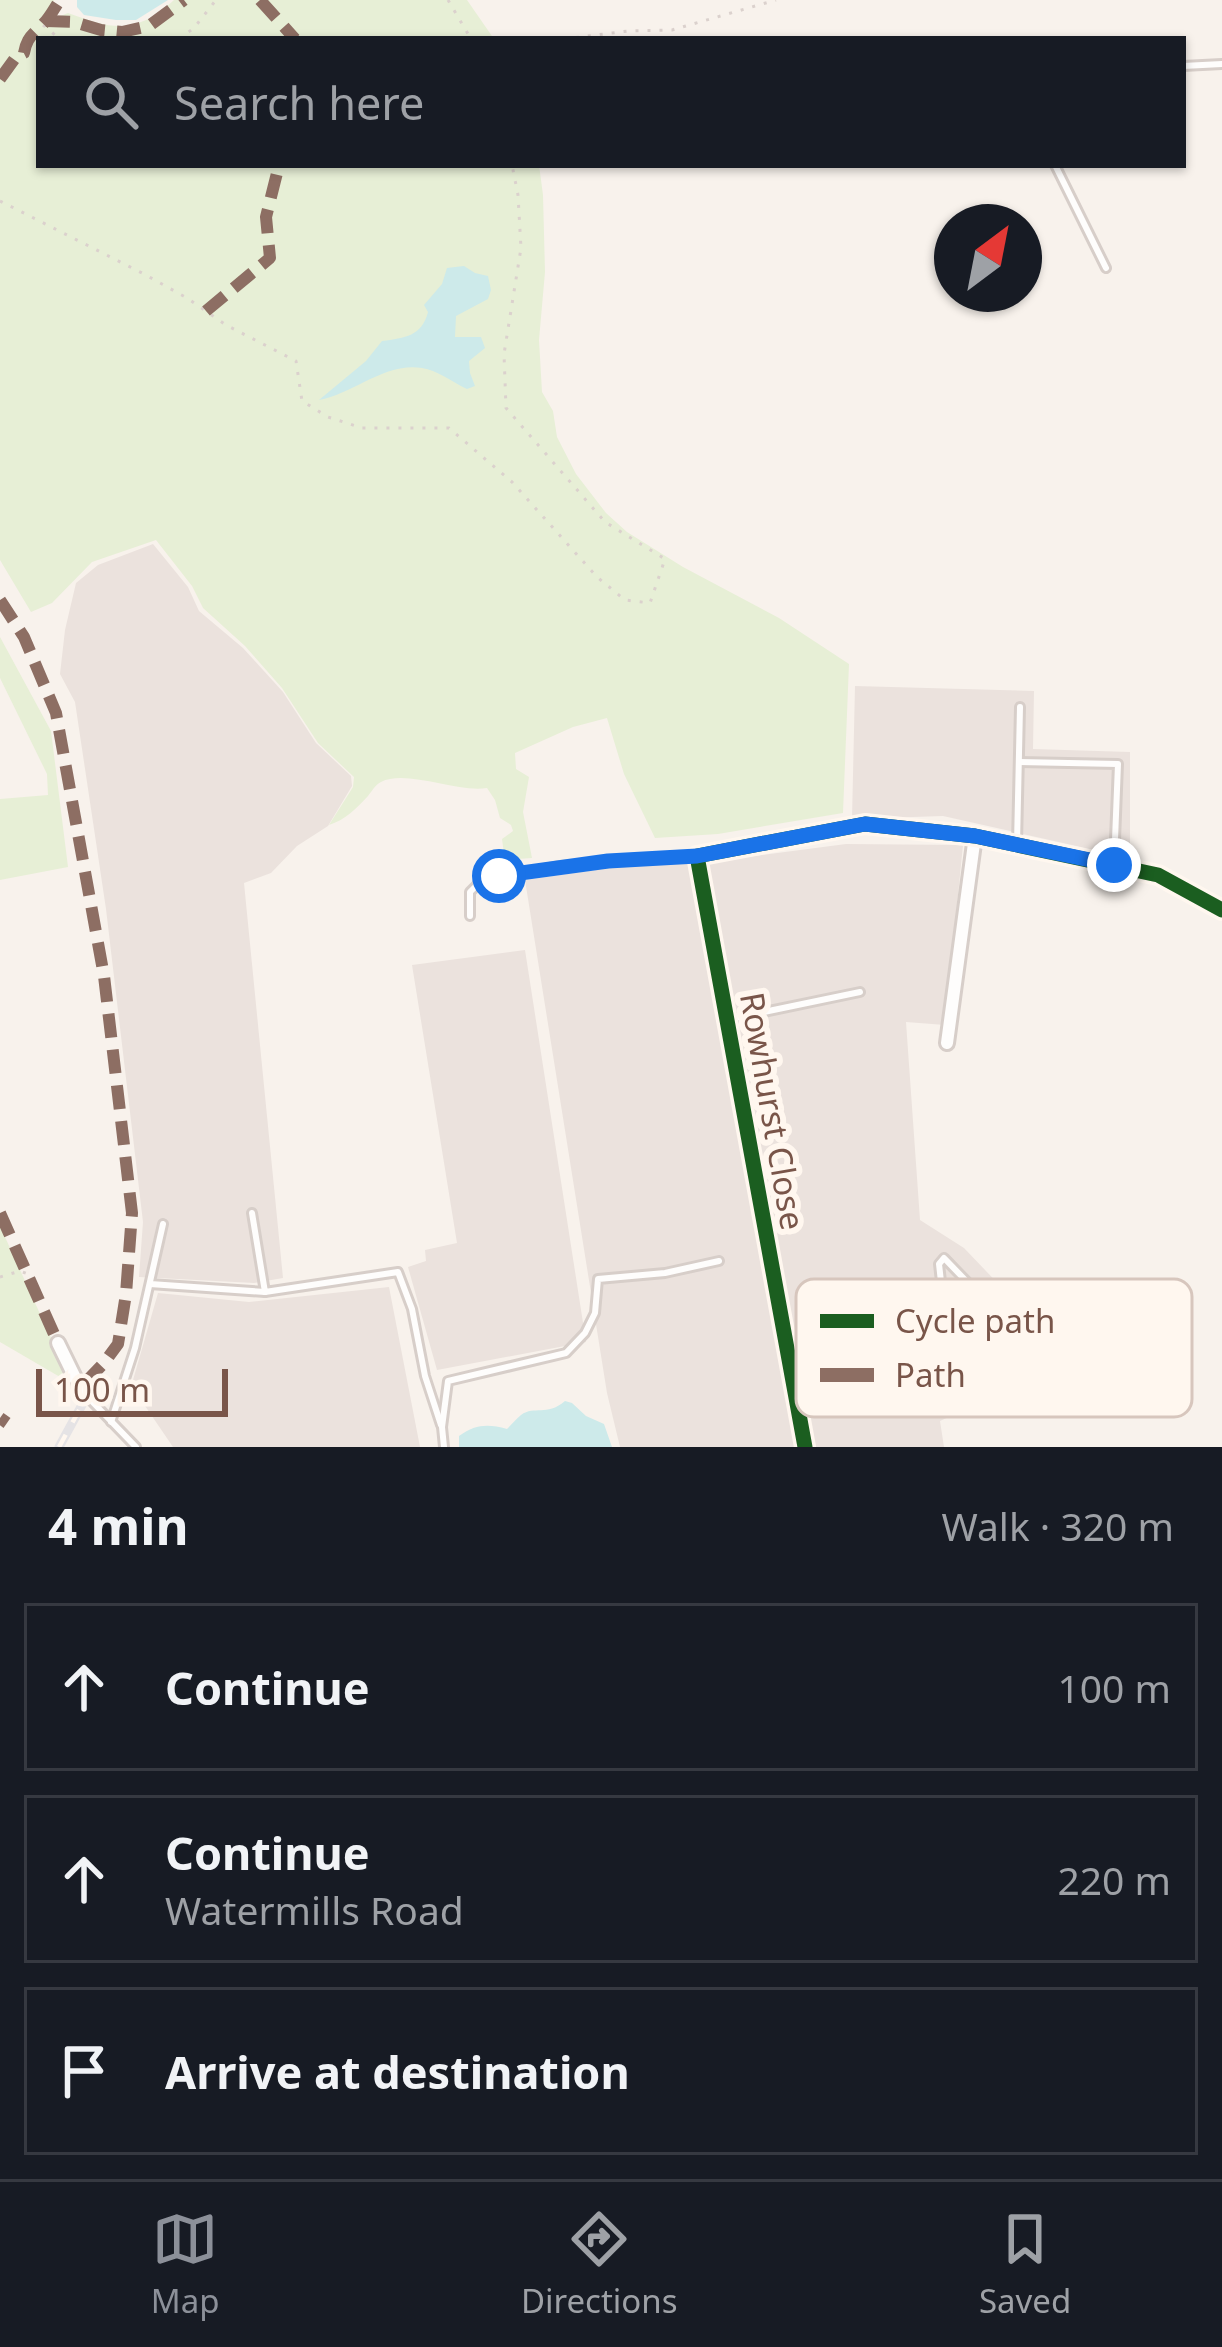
<!DOCTYPE html>
<html lang="en">
<head>
<meta charset="utf-8">
<style>
  :root { --surface:#171b24; --page:#20242c; --text:#f1f3f6; --muted:#9ea1a6; --line:#363941; --accent:#8c9099 }
  body { margin:0; font-family:"Noto Sans",sans-serif; background:var(--page); color:var(--text) }
  .compass { position:absolute; left:934px; top:204px; width:108px; height:108px; border-radius:50%; background:var(--surface); box-shadow:0 3px 9px #0004; rotate:32deg }
  .scale { position:absolute; left:36px; bottom:30px; width:192px; box-sizing:border-box; padding-left:12px; border:6px solid #795549; border-top:0; font-size:33px; line-height:42px; white-space:nowrap; color:#795549; -webkit-text-stroke:9px #fff7ef; paint-order:stroke }
  .stop { position:absolute; width:36px; height:36px; margin:-27px; border:9px solid #1a73e8; border-radius:50%; background:#fff }
  .stop.end { background:#1a73e8; border-color:#fff; box-shadow:0 3px 12px #0008 }
  .list { margin:0; padding:0; list-style:none }
  h2 { display:flex; justify-content:space-between; align-items:center; height:156px; margin:0; padding:0 48px; font-size:51px }
  h2 small { font-size:39px; font-weight:400; color:var(--muted) }
  .list li { display:grid; grid-template-columns:78px 1fr auto; gap:36px; align-items:center; box-sizing:border-box; height:168px; margin:0 24px 24px; padding:0 24px; border:3px solid var(--line); border-radius:0px }
  .list b { display:block; font-size:45px; white-space:nowrap }
  .list p { margin:0; font-size:39px; white-space:nowrap; color:var(--muted) }
  .list em { font-size:39px; font-style:normal; color:var(--muted) }
  .icon { flex:none; width:66px; height:66px; fill:none; stroke:currentColor; stroke-width:2; stroke-linecap:round; stroke-linejoin:round }
  .map { position:relative; flex:none; width:1222px; height:1447px; overflow:hidden }
  .search { position:absolute; background:var(--surface); box-shadow:0 3px 9px #0004; left:36px; right:36px; top:36px; height:132px; display:flex; align-items:center; gap:30px; box-sizing:border-box; padding:0 42px; border-radius:0px; color:var(--muted); font-size:45px }
  .sheet { height:732px; background:var(--surface) }
  nav { display:flex; justify-content:space-around; align-items:center; box-sizing:border-box; height:168px; border-top:3px solid var(--line); background:var(--surface); font-size:33px; color:var(--muted) }
  nav a { display:grid; justify-items:center; gap:6px }
  nav .on { color:var(--accent) }
  .map>svg:first-child { display:block }
  .industrial { fill:#ebe2dd }
  .green { fill:#e7efd6 }
  .water { fill:#cdeaea }
  .lines { fill:none; stroke-linecap:round; stroke-linejoin:round }
  .service-casing { stroke:#d7cec9; stroke-width:12 }
  .minor-casing { stroke:#d7cec9; stroke-width:18 }
  .path { stroke:#dbd1cd; stroke-width:3; stroke-dasharray:3 9; stroke-linecap:butt }
  .service { stroke:#fefdfc; stroke-width:6 }
  .minor { stroke:#fefdfc; stroke-width:12 }
  .rail-casing { stroke:#e5e3e5; stroke-width:9 }
  .rail { stroke:#fff7ef; stroke-width:4.5; stroke-dasharray:14; stroke-linecap:butt }
  .quiet { stroke:#8d6e63; stroke-width:12; stroke-dasharray:24 12; stroke-linecap:butt }
  .cycleway-casing { stroke:#fff7ef; stroke-width:22 }
  .cycleway { stroke:#1b5e20; stroke-width:15 }
  .route { stroke:#1a73e8; stroke-width:15 }
  .labels { text-anchor:middle; dominant-baseline:central; stroke-width:12; stroke-linejoin:round; paint-order:stroke }
  .street-label { font-size:33px; fill:#795549; stroke:#fff7ef }
  .key { fill:#fff7ef; stroke:#d7c6bd; stroke-width:3 }
  .key-label { font-size:33px; fill:#795549 }
</style>
</head>
<body>
<div class="map">
<svg width="1222" height="1447" viewBox="0 0 1222 1447">
  <rect width="100%" height="100%" fill="#f8f2ec"/>
  <g class="industrial">
    <path d="M153,544L188,587L199,611L243,648L283,692L316,743L351,776L352,786L328,826L297,846L271,873L244,883L283,1278L254,1283L139,1277L143,1222L106,909L75,702L60,674L65,630L76,583L98,565Z"/>
    <path d="M855,686L1034,691L1033,749L1130,752V858L943,816L852,819Z"/>
    <path d="M846,844L963,845L945,1025L906,1022L920,1220L964,1248L1008,1294L1014,1323L1015,1345L1009,1369L983,1401L940,1421L944,1447H620L607,1393L525,880L646,863L747,857Z"/>
    <path d="M525,950L586,1342L437,1370L408,1267L426,1261L425,1250L457,1243L412,965Z"/>
    <path d="M389,1287L420,1447H173L141,1400L133,1380L158,1293L249,1302Z"/>
  </g>
  <g class="green">
    <path d="M0,0H54L45,17L50,20L68,13C114,30 135,35 174,0H467L494,39H39V165H539L543,195L545,272L539,340L542,392L553,411L557,437L576,474L606,513L627,532L683,567L779,618L849,664L843,813L718,834L655,838L624,774L607,718L573,727L515,753L516,769L529,777L523,812L532,858L518,859L504,854L502,839L513,831L511,825L500,818L495,800L487,788C457,793 406,769 381,782C375,785 372,791 368,796C356,809 345,820 329,825L353,787L354,777L318,743L282,688L245,646L203,608L192,586L156,540L92,562L52,603L31,612L0,560Z"/>
    <path d="M0,637L51,731L68,867L0,880V799L48,795L47,774L0,678Z"/>
    <path d="M0,1226L72,1384L0,1342Z"/>
  </g>
  <g class="water">
    <path d="M77,0H168L136,20H116L84,15L77,7Z"/>
    <path d="M464,266L475,273L488,276L491,290L488,299L456,316L455,337H481L485,348L469,361L470,373L475,386L467,389C454,383 437,370 422,368C385,362 353,394 319,400L366,361L382,341C405,338 422,336 428,312L424,305L442,284L447,268Z"/>
    <path d="M565,1401L572,1403L586,1416L604,1424L612,1447H459V1436C476,1424 488,1424 507,1429C512,1424 516,1419 521,1415C535,1405 546,1417 565,1401Z"/>
  </g>
  <g class="lines">
    <g class="service-casing">
      <g id="service">
        <path d="M1183,66L1222,64"/>
        <path d="M1055,165L1106,268"/>
        <path d="M1019,762L1118,764L1114,865"/>
        <path d="M1017,844L1020,707"/>
        <path d="M470,916V892L481,881L560,866L694,856"/>
        <path d="M730,1019L860,992"/>
        <path d="M252,1213L265,1292L398,1272L412,1309L425,1376L441,1425"/>
        <path d="M944,1258L972,1287L978,1381L954,1397L939,1264Z"/>
        <path d="M150,1284L265,1292"/>
        <path d="M973,1292C996,1313 1006,1348 980,1371"/>
        <path d="M788,1358C850,1348 913,1346 975,1335"/>
        <path d="M80,1389L136,1447"/>
        <path d="M111,1422L135,1348L163,1224"/>
        <path d="M444,1447L442,1427L448,1381L566,1353L585,1333L595,1313L598,1279L665,1273L719,1261"/>
      </g>
    </g>
    <g class="minor-casing">
      <g id="minor">
        <path d="M947,1043L975,836"/>
        <path d="M58,1343L80,1388"/>
        <path d="M805,1447L697,856L865,824L975,836L1158,875L1222,910"/>
      </g>
    </g>
    <g class="path">
      <path d="M448,0L471,39"/>
      <path d="M43,25L60,39"/>
      <path d="M179,39L194,28L216,0"/>
      <path d="M511,39H529"/>
      <path d="M564,39L628,31L672,30L776,0"/>
      <path d="M0,201L144,274L187,298L226,325L296,361L302,401L328,417L362,428H449L512,482L597,577L625,600L650,603L665,559L605,522L506,408L504,354L521,248L518,195L512,165"/>
      <path d="M0,1277L20,1271L28,1274"/>
    </g>
    <use href="#service" class="service"/>
    <use href="#minor" class="minor"/>
    <g class="rail-casing">
      <path id="rail" d="M59,1447L82,1405"/>
    </g>
    <use href="#rail" class="rail"/>
    <g class="quiet">
      <path d="M260,0L295,39"/>
      <path d="M46,21L74,22L101,30L122,32L149,26L184,0"/>
      <path d="M0,79L16,57L24,53C27,36 34,34 44,23C50,17 55,7 60,0"/>
      <path d="M206,311L270,258L266,217L279,165"/>
      <path d="M0,600L24,637L56,713L104,976L132,1213L126,1294L118,1344L104,1363L80,1388"/>
      <path d="M0,1213L58,1343"/>
      <path d="M0,1418L7,1423"/>
    </g>
    <g class="cycleway-casing">
      <path id="cycleway" d="M805,1447L697,856L865,824L975,836L1158,875L1222,910"/>
    </g>
    <use href="#cycleway" class="cycleway"/>
  </g>
  <g class="lines">
    <path class="route" d="M499,876L608,861L697,856L865,824L975,836L1114,865"/>
  </g>
  <g class="labels">
    <g class="street-label">
      <text transform="translate(773 1111) rotate(80)">Rowhurst Close</text>
    </g>
  </g>
  <rect x="796" y="1279" width="396" height="138" rx="18" class="key"/>
  <rect x="820" y="1314" width="54" height="14" fill="#1b5e20"/>
  <rect x="820" y="1368" width="54" height="14" fill="#8d6e63"/>
  <g class="key-label">
    <text x="895" y="1333">Cycle path</text>
    <text x="895" y="1387">Path</text>
  </g>
</svg>
<svg class="compass" viewBox="-18 -18 36 36"><path d="M0-13l5 13h-10z" fill="#e53935"/><path d="M0 13l5-13h-10z" fill="#9ea1a6"/></svg>
<div class="scale">100 m</div>
<div class="stop" style="left:499px;top:876px"></div>
<div class="stop end" style="left:1114px;top:865px"></div>
<div class="search"><svg class="icon" aria-label="search" viewBox="0 0 24 24"><circle cx="10" cy="10" r="6"/><path d="M15 15l6 6"/></svg>Search here</div>
</div>
<section class="sheet">
<h2>4 min<small>Walk · 320 m</small></h2>
<ul class="list">
<li><svg class="icon" aria-label="ahead" viewBox="0 0 24 24"><path d="M12 20V5M6 11l6-6 6 6"/></svg><div><b>Continue</b></div><em>100 m</em></li>
<li><svg class="icon" aria-label="ahead" viewBox="0 0 24 24"><path d="M12 20V5M6 11l6-6 6 6"/></svg><div><b>Continue</b><p>Watermills Road</p></div><em>220 m</em></li>
<li><svg class="icon" aria-label="arrive" viewBox="0 0 24 24"><path d="M6 21V4h12l-3 4 3 4H6"/></svg><div><b>Arrive at destination</b></div></li>
</ul>
</section>
<nav>
<a class="on"><svg class="icon" aria-label="map" viewBox="0 0 24 24"><path d="M3 6l6-2 6 2 6-2v14l-6 2-6-2-6 2zM9 4v14M15 6v14"/></svg>Map</a>
<a><svg class="icon" aria-label="directions" viewBox="0 0 24 24"><path d="M12 3l9 9-9 9-9-9zM9 14v-3h6M13 9l2 2-2 2"/></svg>Directions</a>
<a><svg class="icon" aria-label="saved" viewBox="0 0 24 24"><path d="M7 4h10v16l-5-4-5 4z"/></svg>Saved</a>
</nav>
</body>
</html>
